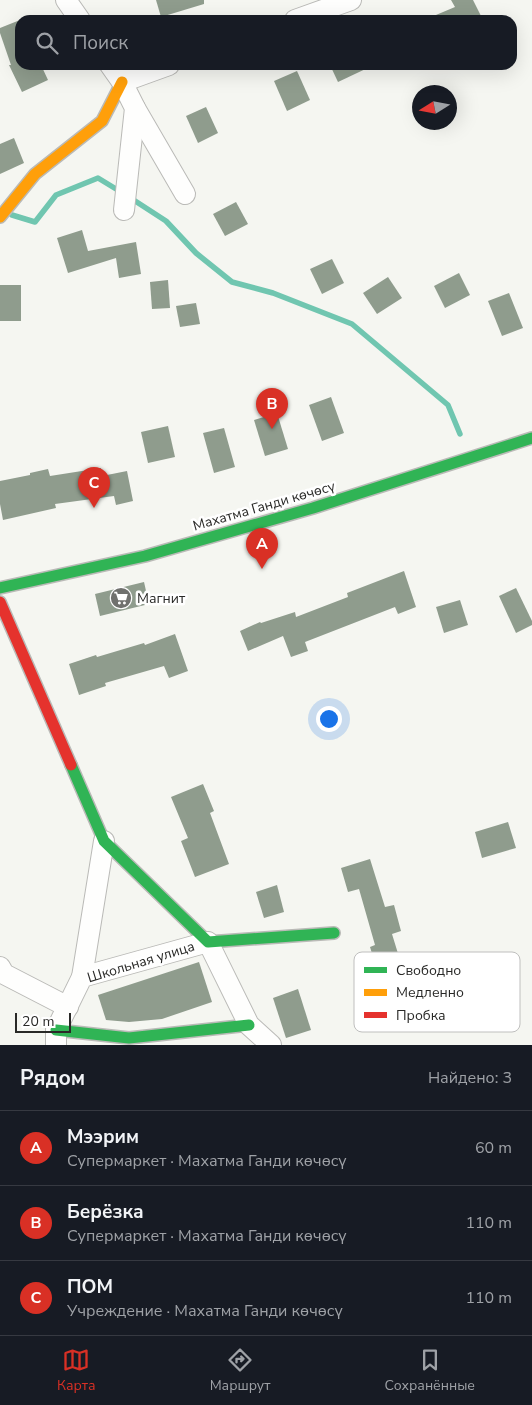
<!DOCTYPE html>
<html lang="ru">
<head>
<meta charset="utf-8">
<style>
  :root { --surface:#171b24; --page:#242831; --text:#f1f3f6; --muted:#9ea1a6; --line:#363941; --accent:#d93025 }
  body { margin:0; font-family:"Nunito Sans",sans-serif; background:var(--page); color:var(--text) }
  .compass { position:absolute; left:412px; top:85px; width:45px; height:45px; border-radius:50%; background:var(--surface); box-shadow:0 5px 20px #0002; rotate:259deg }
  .scale { position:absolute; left:15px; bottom:12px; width:56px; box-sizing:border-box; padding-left:5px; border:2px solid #292927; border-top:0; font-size:14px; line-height:18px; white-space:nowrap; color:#292927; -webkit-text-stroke:4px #fff; paint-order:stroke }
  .you { position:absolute; left:328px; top:718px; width:18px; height:18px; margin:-12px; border:4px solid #fff; border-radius:50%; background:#1a73e8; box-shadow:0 0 0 8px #1a73e833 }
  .badge { display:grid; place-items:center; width:32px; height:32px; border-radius:50%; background:var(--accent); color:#fff; font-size:16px; font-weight:700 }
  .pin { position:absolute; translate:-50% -41px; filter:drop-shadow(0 1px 2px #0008) }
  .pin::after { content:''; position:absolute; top:26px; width:18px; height:15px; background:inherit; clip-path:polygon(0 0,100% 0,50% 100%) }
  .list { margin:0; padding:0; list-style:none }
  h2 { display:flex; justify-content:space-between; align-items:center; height:65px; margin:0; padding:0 20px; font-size:21px }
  h2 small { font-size:16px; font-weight:400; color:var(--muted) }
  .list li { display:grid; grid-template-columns:32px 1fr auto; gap:15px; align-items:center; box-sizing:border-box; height:75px; padding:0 20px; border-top:1px solid var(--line) }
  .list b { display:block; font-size:19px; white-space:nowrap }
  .list p { margin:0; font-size:16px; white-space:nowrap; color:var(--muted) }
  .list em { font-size:16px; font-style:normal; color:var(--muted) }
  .icon { flex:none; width:28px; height:28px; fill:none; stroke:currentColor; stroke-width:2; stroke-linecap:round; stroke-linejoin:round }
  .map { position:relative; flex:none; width:532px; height:1045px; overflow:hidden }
  .search { position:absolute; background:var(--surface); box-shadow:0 5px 20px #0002; left:15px; right:15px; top:15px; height:55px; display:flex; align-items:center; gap:12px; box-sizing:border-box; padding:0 18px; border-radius:15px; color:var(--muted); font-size:19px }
  .sheet { height:290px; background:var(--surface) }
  nav { display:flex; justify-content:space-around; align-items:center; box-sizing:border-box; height:70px; border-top:1px solid var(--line); background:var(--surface); font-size:14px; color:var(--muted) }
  nav a { display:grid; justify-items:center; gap:2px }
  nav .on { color:var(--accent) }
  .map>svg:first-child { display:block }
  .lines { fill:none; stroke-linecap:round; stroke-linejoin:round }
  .stream { stroke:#70c6b0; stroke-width:5.5 }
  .building { fill:#8f9c8d }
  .street-casing { stroke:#babab7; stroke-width:22 }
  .fast-casing { stroke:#babab7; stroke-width:14 }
  .slow-casing { stroke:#babab7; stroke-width:14 }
  .jam-casing { stroke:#babab7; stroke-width:14 }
  .street { stroke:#fefefd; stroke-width:20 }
  .fast { stroke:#30b455; stroke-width:11 }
  .slow { stroke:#ff9f0a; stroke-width:11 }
  .jam { stroke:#e5322d; stroke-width:11 }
  .labels { text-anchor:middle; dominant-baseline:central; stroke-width:5; stroke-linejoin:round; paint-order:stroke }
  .street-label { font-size:14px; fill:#292927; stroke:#fff }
  .poi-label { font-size:14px; fill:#292927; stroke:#fff; text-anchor:start }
  .key { fill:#fff; stroke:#bfbfbe; stroke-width:1 }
  .key-label { font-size:14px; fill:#292927 }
</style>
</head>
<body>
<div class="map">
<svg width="532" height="1045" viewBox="0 0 532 1045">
  <rect width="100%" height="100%" fill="#f5f6f1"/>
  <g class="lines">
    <g class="stream">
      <path d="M129,197L166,221L196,253L232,282L273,293L352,324L448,405L460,434"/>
      <path d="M12,215L35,222L56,195L98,178L121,192"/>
    </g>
  </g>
  <g class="building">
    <path d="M156,0H204V4L161,17Z"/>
    <path d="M451,0H473L483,20H424L455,7Z"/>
    <path d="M20,20V65H41L48,80L22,92L9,65H11L0,33V28Z"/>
    <path d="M330,65H374L338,82Z"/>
    <path d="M297,71L310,100L287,111L274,81Z"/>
    <path d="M206,107L218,133L198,143L186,116Z"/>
    <path d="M14,138L24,163L0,174V144Z"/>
    <path d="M236,202L248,224L225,236L213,214Z"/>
    <path d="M82,230L88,251L136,242L141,274L119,278L116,258L68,273L57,238Z"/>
    <path d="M332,259L344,283L322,294L310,269Z"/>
    <path d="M459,273L470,295L445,308L434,286Z"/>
    <path d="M388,277L402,298L377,314L363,293Z"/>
    <path d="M168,280L170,308L152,309L150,282Z"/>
    <rect x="0" y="285" width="21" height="36"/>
    <path d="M509,293L523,328L502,336L488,301Z"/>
    <path d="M196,303L200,324L180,327L176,306Z"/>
    <path d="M331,397L344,433L322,441L309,405Z"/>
    <path d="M277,413L288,449L265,456L254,420Z"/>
    <path d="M168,426L175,457L148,463L141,432Z"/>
    <path d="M224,428L235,467L214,473L203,433Z"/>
    <path d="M101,468L102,476L127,471L133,501L116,505L114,496L55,504L56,508L3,520L0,504V481L30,475V473L48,469L50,476Z"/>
    <path d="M404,571L416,607L398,614L395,607L305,642L308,651L291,657L283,636L248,651L240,631L260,622L261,623L295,612L296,617L348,597L347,593Z"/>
    <path d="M144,582L149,604L100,616L95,594Z"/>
    <path d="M516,588L532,621V625L516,633L499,596Z"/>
    <path d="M460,600L468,625L444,633L436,607Z"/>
    <path d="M175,634L188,671L169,678L164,666L105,683L106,686L79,695L69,664L96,655L97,657L144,643L145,645Z"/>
    <path d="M203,784L214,811L210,813L229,864L195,877L181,841L188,838L171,797Z"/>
    <path d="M508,822L516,848L482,858L475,832Z"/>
    <path d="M370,859L385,907L394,905L401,931L392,934L400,960L397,961L410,989L381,1002L371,980L379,976L370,947L375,945L359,889L348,892L341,868Z"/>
    <path d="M277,885L284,912L264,918L256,892Z"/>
    <path d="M199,962L212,1002L162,1019L129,1022L106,1020L98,995Z"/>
    <path d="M298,989L311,1030L286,1038L273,998Z"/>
  </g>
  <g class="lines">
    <g class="street-casing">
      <g id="street">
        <path d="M66,0L80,20"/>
        <path d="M295,20L351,0"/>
        <path d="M110,65L122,82L169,65"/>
        <path d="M122,82L135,108L124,210"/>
        <path d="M135,108L185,194"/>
        <path d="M0,967L4,974L68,1007"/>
        <path d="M82,977L104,841"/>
        <path d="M56,1045V1030L82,977L208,942L249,1025L271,1045"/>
      </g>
    </g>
    <g class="fast-casing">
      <g id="fast">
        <path d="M0,588L145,556L313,508L532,438"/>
        <path d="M71,765L104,841L208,942L334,933"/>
        <path d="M56,1030L129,1038L249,1025"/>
      </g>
    </g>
    <g class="slow-casing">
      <path id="slow" d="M0,217L35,174L102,121L122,82"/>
    </g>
    <g class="jam-casing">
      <path id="jam" d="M0,602L71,765"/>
    </g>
    <use href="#street" class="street"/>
    <use href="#fast" class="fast"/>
    <use href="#slow" class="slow"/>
    <use href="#jam" class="jam"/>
  </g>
  <defs>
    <g id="supermarket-disc" transform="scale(1.125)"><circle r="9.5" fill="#70716e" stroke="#fff"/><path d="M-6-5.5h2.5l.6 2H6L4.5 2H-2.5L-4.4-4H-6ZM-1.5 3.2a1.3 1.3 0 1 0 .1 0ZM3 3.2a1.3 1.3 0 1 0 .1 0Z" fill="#fff"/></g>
  </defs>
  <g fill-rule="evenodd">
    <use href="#supermarket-disc" x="121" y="598"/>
  </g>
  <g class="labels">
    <g class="street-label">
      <text transform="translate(264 506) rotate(-16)">Махатма Ганди көчөсү</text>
      <text transform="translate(141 962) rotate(-17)">Школьная улица</text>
    </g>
    <g class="poi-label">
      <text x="137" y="598">Магнит</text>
    </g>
  </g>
  <rect x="354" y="952" width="166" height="80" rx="8" class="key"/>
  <rect x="364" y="967" width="23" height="6" fill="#30b455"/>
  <rect x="364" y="989" width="23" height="7" fill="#ff9f0a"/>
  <rect x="364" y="1012" width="23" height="6" fill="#e5322d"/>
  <g class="key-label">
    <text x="396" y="975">Свободно</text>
    <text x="396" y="997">Медленно</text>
    <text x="396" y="1020">Пробка</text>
  </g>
</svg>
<svg class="compass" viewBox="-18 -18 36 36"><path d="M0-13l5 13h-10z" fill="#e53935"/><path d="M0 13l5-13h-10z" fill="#9ea1a6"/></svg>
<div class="scale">20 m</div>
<div class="you"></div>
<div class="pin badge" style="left:262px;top:569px">A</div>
<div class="pin badge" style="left:272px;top:429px">B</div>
<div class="pin badge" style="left:94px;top:508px">C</div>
<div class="search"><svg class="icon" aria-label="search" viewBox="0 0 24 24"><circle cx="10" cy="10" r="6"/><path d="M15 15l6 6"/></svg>Поиск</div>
</div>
<section class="sheet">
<h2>Рядом<small>Найдено: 3</small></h2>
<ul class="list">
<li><span class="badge">A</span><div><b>Мээрим</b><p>Супермаркет · Махатма Ганди көчөсү</p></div><em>60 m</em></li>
<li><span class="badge">B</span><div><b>Берёзка</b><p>Супермаркет · Махатма Ганди көчөсү</p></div><em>110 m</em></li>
<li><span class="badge">C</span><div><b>ПОМ</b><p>Учреждение · Махатма Ганди көчөсү</p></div><em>110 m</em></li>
</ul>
</section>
<nav>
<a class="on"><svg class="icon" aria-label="map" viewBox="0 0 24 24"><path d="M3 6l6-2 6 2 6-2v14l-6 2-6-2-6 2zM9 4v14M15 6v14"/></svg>Карта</a>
<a><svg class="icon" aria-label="directions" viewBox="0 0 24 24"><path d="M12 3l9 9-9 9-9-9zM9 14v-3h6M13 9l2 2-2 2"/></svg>Маршрут</a>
<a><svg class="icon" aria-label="saved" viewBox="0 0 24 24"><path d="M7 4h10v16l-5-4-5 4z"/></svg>Сохранённые</a>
</nav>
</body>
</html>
